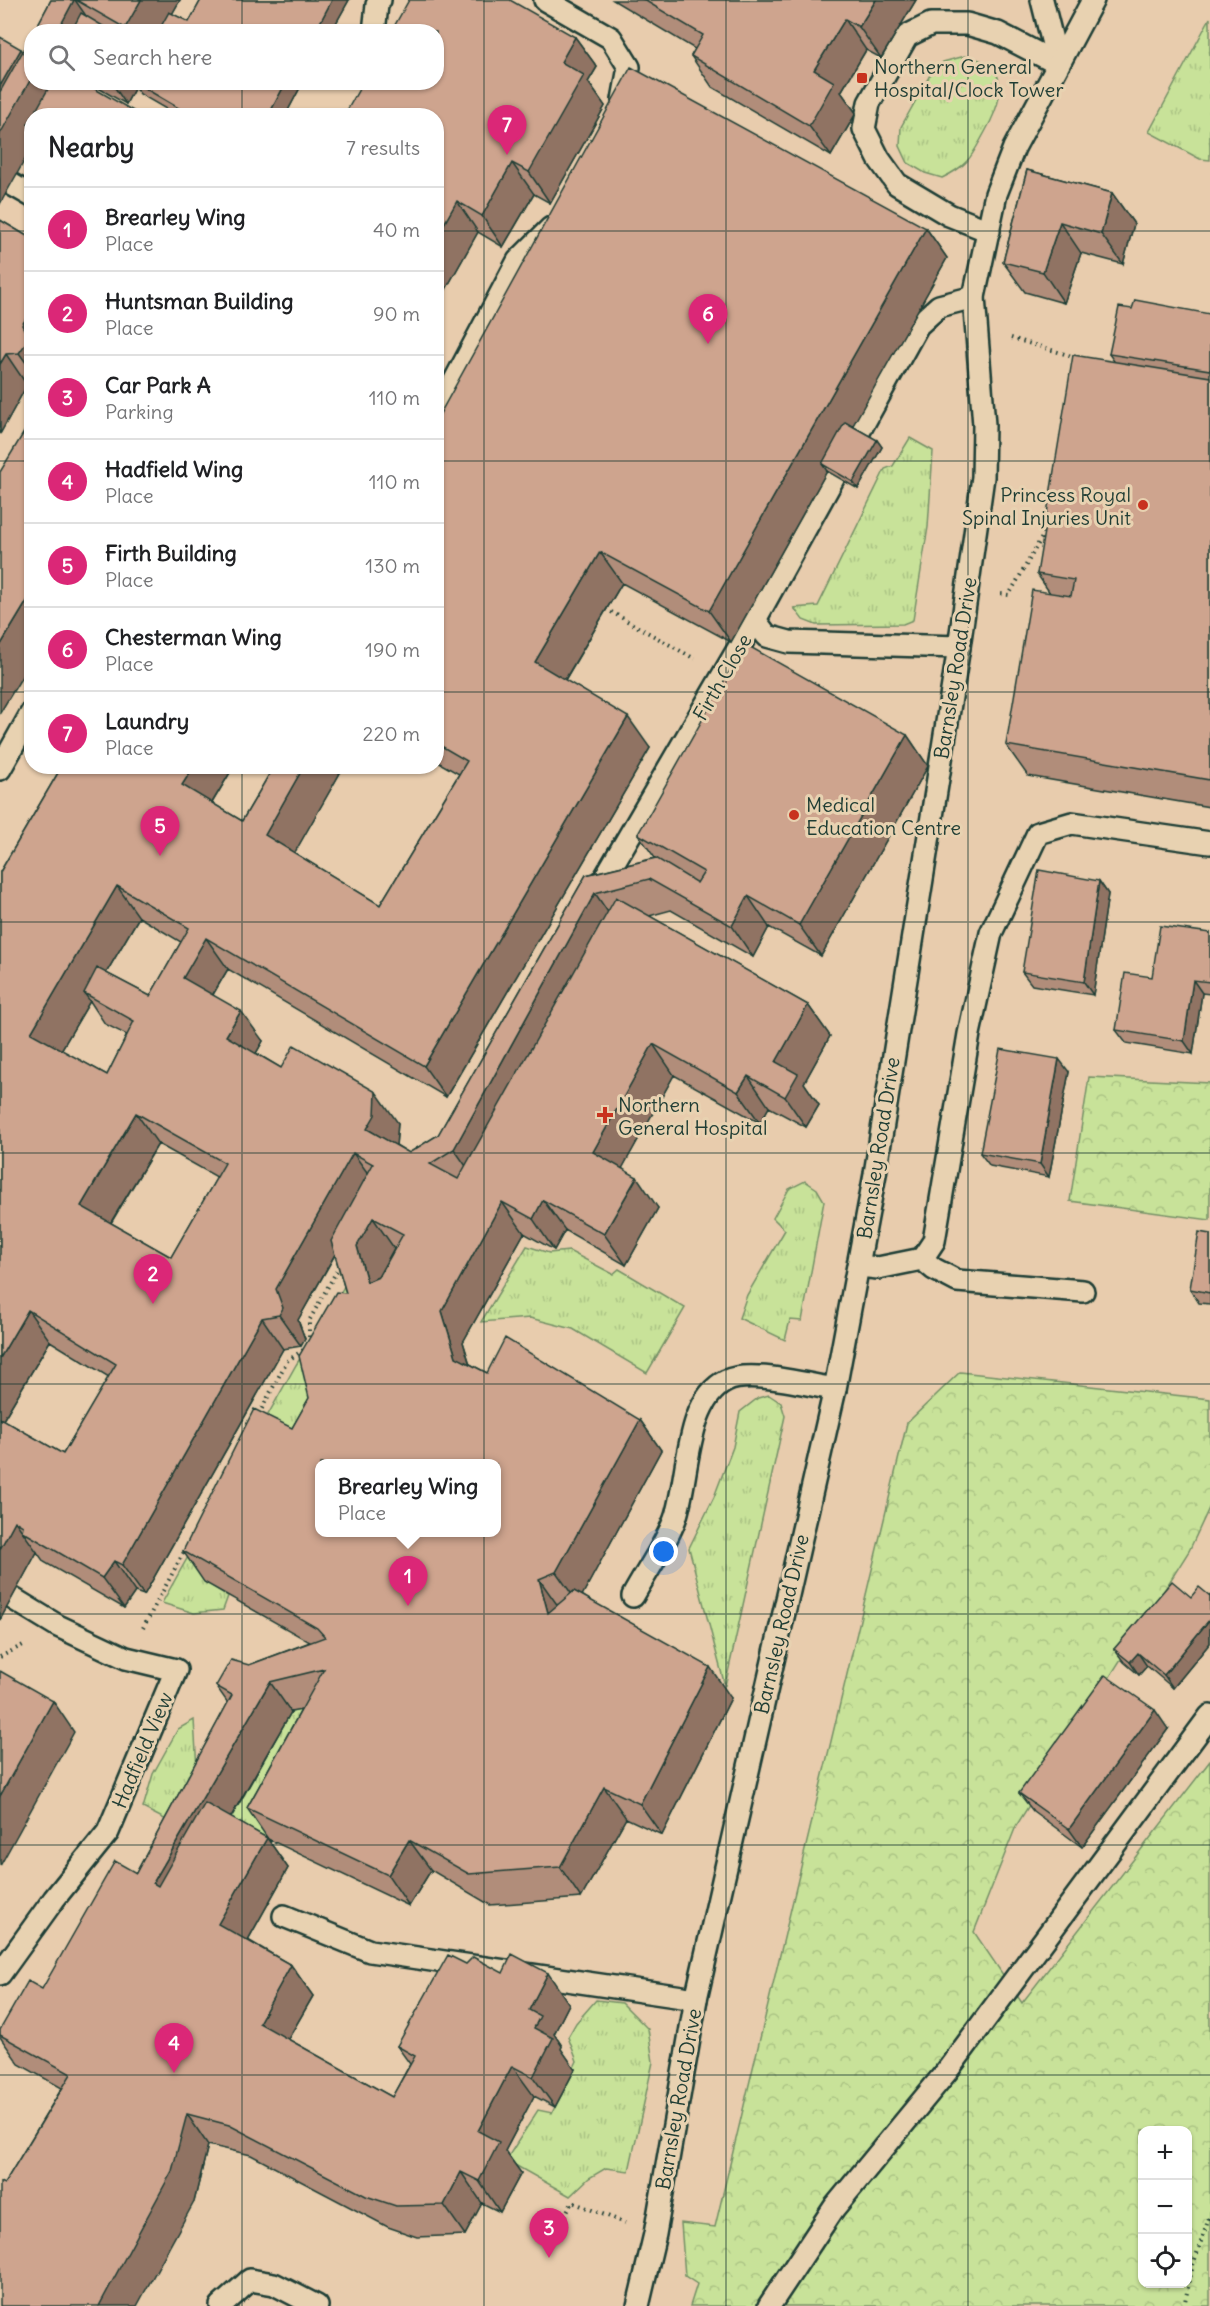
<!DOCTYPE html>
<html lang="en">
<head>
<meta charset="utf-8">
<style>
  :root { --surface:#fff; --page:#f2f2f2; --text:#202124; --muted:#757577; --line:#e0e0e0; --accent:#db2777 }
  body { margin:0; font-family:Delius,sans-serif; background:var(--page); color:var(--text) }
  .controls { position:absolute; right:18px; bottom:18px; display:grid; overflow:hidden; border-radius:12px; box-shadow:0 2px 4px #0004 }
  .controls button { width:54px; height:54px; display:grid; place-items:center; padding:0; border:0; border-bottom:2px solid var(--line); background:var(--surface); color:var(--text); font:30px sans-serif }
  .you { position:absolute; left:664px; top:1552px; width:21px; height:21px; margin:-15px; border:4px solid #fff; border-radius:50%; background:#1a73e8; box-shadow:0 0 0 9px #1a73e833 }
  .badge { display:grid; place-items:center; width:39px; height:39px; border-radius:50%; background:var(--accent); color:#fff; font-size:20px; font-weight:700 }
  .pin { position:absolute; translate:-50% -50px; filter:drop-shadow(0 2px 3px #0008) }
  .pin::after { content:''; position:absolute; top:32px; width:21px; height:18px; background:inherit; clip-path:polygon(0 0,100% 0,50% 100%) }
  .popup { position:absolute; left:315px; top:1459px; width:186px; height:78px; box-sizing:border-box; display:grid; place-content:center; border-radius:12px; background:var(--surface); filter:drop-shadow(0 2px 4px #0005); font-size:20px; white-space:nowrap; color:var(--muted) }
  .popup b { font-size:22px; color:var(--text) }
  .popup::after { content:''; position:absolute; left:50%; top:100%; margin-left:-12px; border:12px solid transparent; border-top-color:var(--surface) }
  .list { margin:0; padding:0; list-style:none }
  h2 { display:flex; justify-content:space-between; align-items:center; height:78px; margin:0; padding:0 24px; font-size:26px }
  h2 small { font-size:20px; font-weight:400; color:var(--muted) }
  .list li { display:grid; grid-template-columns:39px 1fr auto; gap:18px; align-items:center; box-sizing:border-box; height:84px; padding:0 24px; border-top:2px solid var(--line) }
  .list b { display:block; font-size:22px; white-space:nowrap }
  .list p { margin:0; font-size:20px; white-space:nowrap; color:var(--muted) }
  .list em { font-size:20px; font-style:normal; color:var(--muted) }
  .icon { flex:none; width:33px; height:33px; fill:none; stroke:currentColor; stroke-width:2; stroke-linecap:round; stroke-linejoin:round }
  .map { position:relative; flex:none; width:1210px; height:2306px; overflow:hidden }
  .search { position:absolute; background:var(--surface); box-shadow:0 2px 4px #0004; left:24px; top:24px; width:420px; height:66px; display:flex; align-items:center; gap:15px; box-sizing:border-box; padding:0 21px; border-radius:24px; color:var(--muted); font-size:22px }
  .panel { position:absolute; background:var(--surface); box-shadow:0 2px 4px #0004; left:24px; top:108px; width:420px; height:666px; border-radius:24px }
  .map>svg:first-child { display:block }
  .grass { fill:url(#grass-tufts); stroke:#749066; stroke-width:1.5 }
  .forest { fill:url(#forest-crowns); stroke:#749066; stroke-width:1.5; fill-rule:evenodd }
  .lines { fill:none; stroke-linecap:round; stroke-linejoin:round }
  .lane-casing { stroke:#1f3d34; stroke-width:26 }
  .path { stroke:#1f3d34; stroke-width:4; stroke-dasharray:1.5 4.5; stroke-linecap:butt }
  .lane { stroke:#e8d2b1; stroke-width:21 }
  .wall { fill:#b18d7a; stroke:#1f3d34; stroke-width:1.5; fill-rule:evenodd }
  .shaded-wall { fill:#907363; stroke:#1f3d34; stroke-width:1.5 }
  .building { fill:#cea48e; stroke:#1f3d34; stroke-width:1.5; fill-rule:evenodd }
  .grid { fill:none; stroke:#1f3d34; stroke-width:1.5; stroke-opacity:0.55 }
  .poi-dot { fill:#c8321e; stroke:#e8d2b1; stroke-width:2 }
  .labels { text-anchor:middle; dominant-baseline:central; stroke-width:6; stroke-linejoin:round; paint-order:stroke }
  .poi-label { font-size:20px; fill:#1f3d34; stroke:#e8d2b1; text-anchor:start }
  .street-label { font-size:20px; fill:#1f3d34; stroke:#e8d2b1 }
</style>
</head>
<body>
<div class="map">
<svg width="1210" height="2306" viewBox="0 0 1210 2306">
  <defs>
    <pattern id="grass-tufts" width="24" height="20" patternUnits="userSpaceOnUse" patternTransform="scale(1.5)"><rect width="24" height="20" fill="#c8e299"/><path d="M3 7l-1-3M5 7V3M7 7l1-3M15 17l-1-3M17 17v-4M19 17l1-3" fill="none" stroke="#abc384"/></pattern>
    <pattern id="forest-crowns" width="20" height="18" patternUnits="userSpaceOnUse" patternTransform="scale(1.5)"><rect width="20" height="18" fill="#c8e299"/><path d="M2 6a3 3 0 1 1 6 0M12 15a3 3 0 1 1 6 0" fill="none" stroke="#abc384"/></pattern>
  </defs>
  <rect width="100%" height="100%" fill="#e8ccad"/>
  <filter id="ink" filterUnits="userSpaceOnUse"><feTurbulence type="fractalNoise" baseFrequency=".0167" numOctaves="2"/><feDisplacementMap in="SourceGraphic" scale="12" xChannelSelector="R" yChannelSelector="G"/><feConvolveMatrix kernelMatrix="1 2 1 2 8 2 1 2 1" color-interpolation-filters="sRGB"/></filter>
  <g filter="url(#ink)">
    <g class="grass">
      <path d="M1210,18V160L1200,159L1149,132Z"/>
      <path d="M965,56C970,57 977,59 983,61C1012,76 997,111 985,132C971,157 969,165 942,178L925,173L908,163L900,146L901,127L930,75L943,62Z"/>
      <path d="M910,438L933,451L928,527L913,620L903,624L816,625L803,620L794,608L818,606L885,469L893,466Z"/>
      <path d="M805,1181L817,1189L824,1201L802,1321L790,1320L785,1340L739,1318L747,1295L785,1230L773,1218L789,1189Z"/>
      <path d="M527,1246L549,1253L569,1251L613,1274L619,1269L685,1308L647,1373L573,1329L530,1318L481,1322Z"/>
      <path d="M353,1272L357,1323L205,1582L228,1596L223,1610L194,1613L162,1603L296,1365Z"/>
      <path d="M769,1395L781,1403L785,1416L725,1686L689,1548L714,1497L733,1447L740,1412L758,1398Z"/>
      <path d="M345,1700L268,1839L226,1825L291,1712Z"/>
      <path d="M194,1720L197,1769L176,1825L143,1808L153,1774L178,1729Z"/>
      <path d="M596,2000L622,2003L648,2029L653,2062L629,2171L606,2168L589,2178L570,2196L506,2160L538,2110L552,2113L577,2061L568,2037L576,2023Z"/>
    </g>
    <g class="forest">
      <path d="M1089,1077L1210,1083V1220L1070,1201Z"/>
      <path d="M960,1372L1210,1399V1506L1189,1551L1016,1826L974,1932L1022,2003L1210,1761V2306H690L697,2284L685,2276L681,2223L715,2227L907,1423ZM1142,2130H1188V2284H1142Z"/>
    </g>
    <g class="lines">
      <g class="lane-casing">
        <g id="lane">
          <path d="M545,0L611,38L629,67L623,100"/>
          <path d="M1042,0L1058,64"/>
          <path d="M374,32L377,5L380,0"/>
          <path d="M11,184L32,196"/>
          <path d="M989,231L949,215L897,184L879,159L864,129L869,103L907,36L931,24H967L998,33L1058,64"/>
          <path d="M436,416L518,261L551,228"/>
          <path d="M755,620L767,636L789,642L959,647"/>
          <path d="M0,769L32,712"/>
          <path d="M596,893L755,620L918,325L939,306L974,297"/>
          <path d="M922,1259L934,1269L957,1281L1083,1291"/>
          <path d="M859,1266L878,1268L922,1259L934,1241L969,1034L991,933L1038,833L1072,823L1210,843"/>
          <path d="M633,1596C646,1572 666,1544 675,1519C689,1479 685,1401 726,1381C750,1369 807,1385 835,1389"/>
          <path d="M284,1916L370,1951L696,1999"/>
          <path d="M0,1974L54,1899L108,1832L176,1670L126,1658L58,1626L12,1598"/>
          <path d="M221,2306L250,2280L274,2284L317,2306"/>
          <path d="M638,2306L655,2234L696,1999L835,1389L875,1174L959,647L983,477L984,425L974,297L996,194L1014,148L1093,0"/>
          <path d="M769,2306L834,2208L947,2071L1210,1716"/>
        </g>
      </g>
      <g class="path">
        <path d="M1011,338L1075,357"/>
        <path d="M1001,594L1009,595L1046,530"/>
        <path d="M606,609L695,659"/>
        <path d="M309,1343V1321L340,1265"/>
        <path d="M259,1414L287,1361L306,1348"/>
        <path d="M143,1628L185,1550"/>
        <path d="M0,1657L23,1645"/>
        <path d="M562,2221L572,2202L625,2223"/>
        <path d="M1184,2306L1193,2265L1210,2215"/>
      </g>
      <use href="#lane" class="lane"/>
    </g>
    <g class="wall">
      <path d="M51,0H180L172,14L189,22L201,0H349L331,32H34Z"/>
      <path d="M613,0H916L881,58L866,50L841,92L856,113L831,156L712,87L691,56L695,49Z"/>
      <path d="M575,37L597,67L588,82L605,106L550,203L534,194L503,247L478,232L436,307V116Z"/>
      <path d="M88,82H303L285,116H178L140,94L135,87L126,104Z"/>
      <path d="M1027,170L1112,193L1134,224L1123,264L1081,253L1064,303L1025,292L1003,262Z"/>
      <path d="M0,220L32,239V385H27L0,434Z"/>
      <path d="M926,228L947,258L852,426L877,440L882,447L858,489L827,471L731,642L622,583L565,680L650,748L446,1097L228,969L213,995L263,1041L256,1053L281,1068L398,1123L396,1145L409,1153L438,1135L586,875L655,858L638,834L907,735L928,766L821,956L769,927L753,957L671,910L649,916L808,1005L830,1036L804,1083L819,1105L806,1127L769,1107L760,1123L674,1075L622,1168L658,1208L626,1265L565,1230L554,1250L524,1233L463,1342L470,1364L487,1373L640,1420L661,1450L582,1595L731,1698L662,1835L626,1818L581,1898L490,1905L431,1870L409,1906L268,1839L247,1808L301,1710L291,1712L231,1818L267,1838L288,1868L248,1940L291,1965L313,1996L288,2039L392,2097L410,2064L397,2046L466,1964L503,1973L569,2004L554,2034L562,2046L561,2049L575,2069L555,2107L534,2096L505,2151L521,2173L500,2212L482,2203L465,2235L417,2237L388,2227L251,2155L208,2145L194,2202L4,2184L62,2088L19,2064L0,2037V2030L42,1989L136,1873L228,1703L216,1686L249,1665L310,1642L204,1582L183,1551L292,1428L309,1398L346,1293L335,1255L298,1320L305,1339L301,1346L283,1349L144,1595L135,1592L124,1608L44,1562L37,1552L0,1620V872L62,766H234L212,803L242,821L274,766H344L294,853L380,905L459,774L436,761V421ZM139,917L181,942L150,996L106,973ZM90,1001L105,1024L127,1035L107,1075L61,1050ZM158,1144L217,1177L171,1257L111,1223ZM394,1248L379,1277H378ZM50,1341L109,1377L63,1454L3,1420Z"/>
      <path d="M1210,314V807L1028,776L1006,745L1050,593L1037,574L1114,361L1109,354Z"/>
      <path d="M1099,881L1108,894L1093,995L1032,985L1022,972Z"/>
      <path d="M1210,933V994L1202,993L1193,1054L1126,1043L1116,1030L1152,977Z"/>
      <path d="M1069,1072L1049,1177L990,1166L980,1153Z"/>
      <path d="M1210,1234V1304L1199,1303L1190,1289Z"/>
      <path d="M1210,1596V1643L1173,1688L1147,1666L1139,1675L1124,1662L1114,1649L1191,1597Z"/>
      <path d="M1168,1729L1082,1847L1033,1811L1019,1793Z"/>
    </g>
    <g class="shaded-wall">
      <path d="M74,0H75L96,30L95,32H57Z"/>
      <path d="M141,0H180L162,32H128L125,28Z"/>
      <path d="M332,0H349L331,32H315Z"/>
      <path d="M876,0H916L881,58L859,27Z"/>
      <path d="M845,19L866,50L841,92L856,113L831,156L809,126L814,70Z"/>
      <path d="M575,37L597,67L588,82L605,106L550,203L529,172L561,62Z"/>
      <path d="M21,49L32,63V82H67L49,116H32V127L28,124L32,130V147L0,204V86Z"/>
      <path d="M111,82H132L135,87L126,104Z"/>
      <path d="M286,82H303L285,116H268Z"/>
      <path d="M512,163L534,194L503,247L482,216Z"/>
      <path d="M1112,193L1134,224L1123,264L1101,234Z"/>
      <path d="M457,201L478,232L436,307V238Z"/>
      <path d="M1060,222L1081,253L1064,303L1043,272Z"/>
      <path d="M926,228L947,258L829,468L822,464L827,471L731,642L709,611Z"/>
      <path d="M32,309V371L19,353L22,325Z"/>
      <path d="M6,354L27,385L0,434V364Z"/>
      <path d="M877,440L882,447L858,489L853,482Z"/>
      <path d="M600,552L622,583L557,693L535,662Z"/>
      <path d="M32,593V660L0,713V646Z"/>
      <path d="M628,717L650,748L446,1097L424,1066Z"/>
      <path d="M907,735L928,766L821,956L799,925Z"/>
      <path d="M194,766H234L204,816L182,785Z"/>
      <path d="M304,766H344L287,866L265,835Z"/>
      <path d="M1099,881L1108,894L1093,995L1084,982Z"/>
      <path d="M117,886L139,917L92,997L84,993L90,1001L53,1064L31,1033Z"/>
      <path d="M595,893L616,924L475,1179L454,1149Z"/>
      <path d="M748,896L769,927L753,957L732,926Z"/>
      <path d="M206,938L228,969L204,1009L183,978Z"/>
      <path d="M1193,980L1202,993L1193,1054L1184,1041Z"/>
      <path d="M808,1005L830,1036L804,1083L819,1105L806,1127L785,1097L776,1062Z"/>
      <path d="M241,1011L263,1041L248,1067L226,1036Z"/>
      <path d="M653,1044L674,1075L614,1183L593,1152Z"/>
      <path d="M1059,1059L1069,1072L1049,1177L1040,1164Z"/>
      <path d="M748,1076L769,1107L760,1123L738,1092Z"/>
      <path d="M376,1092L398,1123L396,1146L367,1129Z"/>
      <path d="M136,1113L158,1144L102,1237L81,1206Z"/>
      <path d="M353,1153L375,1183L298,1320L305,1339L301,1346L279,1315L276,1289Z"/>
      <path d="M637,1177L658,1208L626,1265L604,1234Z"/>
      <path d="M543,1200L565,1230L554,1250L533,1219Z"/>
      <path d="M502,1202L524,1233L463,1342L477,1388L456,1357L442,1311Z"/>
      <path d="M373,1218L394,1248L378,1277L367,1282L357,1246Z"/>
      <path d="M28,1310L50,1341L0,1425V1358Z"/>
      <path d="M262,1318L283,1349L144,1595L122,1565Z"/>
      <path d="M640,1420L661,1450L578,1603L556,1572Z"/>
      <path d="M15,1521L37,1552L0,1620V1549Z"/>
      <path d="M114,1561L135,1592L124,1608L102,1578Z"/>
      <path d="M539,1579L561,1610L548,1613Z"/>
      <path d="M1210,1619V1643L1173,1688L1164,1675Z"/>
      <path d="M1138,1653L1147,1666L1139,1675L1130,1662Z"/>
      <path d="M710,1667L731,1698L662,1835L640,1804Z"/>
      <path d="M270,1682L291,1712L175,1914L153,1883Z"/>
      <path d="M53,1701L74,1732L0,1866V1796Z"/>
      <path d="M1155,1710L1168,1729L1082,1847L1069,1829Z"/>
      <path d="M604,1787L626,1818L581,1898L560,1867Z"/>
      <path d="M267,1838L288,1868L240,1954L218,1924Z"/>
      <path d="M409,1840L431,1870L409,1906L388,1875Z"/>
      <path d="M291,1965L313,1996L280,2053L259,2023Z"/>
      <path d="M548,1973L569,2004L554,2034L562,2046L561,2049L575,2069L555,2107L533,2077L529,2010Z"/>
      <path d="M512,2066L534,2096L505,2151L521,2173L500,2212L479,2181L478,2131Z"/>
      <path d="M187,2114L208,2145L194,2202L137,2306H99Z"/>
      <path d="M461,2172L482,2203L465,2235L444,2205Z"/>
    </g>
    <g class="building">
      <path d="M51,0H74L57,32H34Z"/>
      <path d="M76,0H141L125,28Z"/>
      <path d="M201,0H332L315,32H158L169,12L189,22Z"/>
      <path d="M409,0H510L575,37L561,62L584,75L529,172L512,163L482,216L457,201L436,238V116H344L363,82H436V32H391Z"/>
      <path d="M644,0H876L859,27L845,19L814,70L834,82L809,126L691,56L703,35Z"/>
      <path d="M81,13L113,32H71Z"/>
      <path d="M32,35V77L0,134V92Z"/>
      <path d="M0,37L21,49L0,86Z"/>
      <path d="M631,67L926,228L709,611L600,552L535,662L628,717L424,1066L206,938L183,978L241,1011L226,1036L281,1068L294,1045L376,1092L375,1115L367,1129L409,1153L438,1135L586,875L656,858L697,883L704,872L638,834L745,644L907,735L799,925L748,896L732,926L649,879L595,893L454,1149L430,1164L458,1179L616,897L808,1005L776,1062L798,1074L785,1097L748,1076L738,1092L653,1044L593,1152L637,1177L604,1234L543,1200L533,1219L502,1202L442,1311L456,1357L487,1373L505,1338L640,1420L556,1572L539,1579L548,1613L574,1591L710,1667L640,1804L604,1787L560,1867L469,1874L409,1840L388,1875L247,1808L324,1669L270,1682L153,1883L158,1886L205,1803L267,1838L218,1924L291,1965L259,2023L392,2097L415,2056L397,2046L448,1955L466,1964L473,1957L503,1973L512,1954L548,1973L529,2010L540,2016L534,2028L553,2038L533,2077L512,2066L478,2131L499,2142L479,2181L461,2172L444,2205L396,2206L366,2196L229,2125L187,2114L172,2171L99,2306H0V2182L4,2184L71,2074L0,2035V2030L28,1981L42,1989L115,1861L136,1873L232,1695L216,1686L231,1660L249,1665L325,1637L317,1628L183,1551L254,1409L292,1428L309,1398L299,1356L336,1292L346,1293L331,1241L373,1164L353,1153L276,1289L283,1308L279,1315L262,1318L122,1565L114,1561L102,1578L22,1531L23,1526L15,1521L0,1549V1418L63,1454L116,1364L28,1310L0,1358V872L62,766H194L182,785L242,821L274,766H304L265,835L380,905L467,761L436,743V421ZM117,886L189,928L150,996L97,968L84,993L134,1021L107,1075L31,1033ZM136,1113L225,1163L171,1257L81,1206ZM373,1218L403,1234L379,1277L367,1282L357,1246ZM320,1464H496V1533H320Z"/>
      <path d="M52,82H83L142,116H33Z"/>
      <path d="M134,82H286L268,116H192Z"/>
      <path d="M32,118V127L28,124Z"/>
      <path d="M1027,170L1112,193L1101,234L1060,222L1043,272L1003,262Z"/>
      <path d="M0,220L32,239V309L22,325L29,339L19,353L6,354L0,364Z"/>
      <path d="M1135,300L1210,314V370L1109,354L1119,307L1132,309Z"/>
      <path d="M1073,355L1210,377V780L1006,745L1032,590L1071,596L1074,580L1037,574Z"/>
      <path d="M32,419V593L0,646V472Z"/>
      <path d="M845,422L877,440L853,482L822,464Z"/>
      <path d="M1039,870L1099,881L1084,982L1022,972Z"/>
      <path d="M1160,926L1210,933V982L1193,980L1184,1041L1116,1030L1125,973L1152,977Z"/>
      <path d="M1000,1049L1059,1059L1040,1164L980,1153Z"/>
      <path d="M1199,1232L1210,1234V1293L1190,1289Z"/>
      <path d="M1172,1581L1191,1597L1199,1587L1210,1596V1619L1164,1675L1138,1653L1130,1662L1114,1649Z"/>
      <path d="M0,1671L53,1701L0,1796Z"/>
      <path d="M1105,1675L1155,1710L1069,1829L1019,1793Z"/>
    </g>
  </g>
  <path class="grid" d="M242,0V32M484,0V2306M726,0V2306M968,0V2306M242,82V116M0,231H32M436,231H1210M0,461H32M436,461H1210M0,692H32M436,692H1210M242,766V2306M0,922H1210M0,1153H1210M0,1384H1210M0,1614H1210M0,1845H1210M0,2075H1210"/>
  <g class="poi-dot">
    <rect x="856" y="72" width="12" height="12" rx="3"/>
    <circle cx="1143" cy="505" r="6"/>
    <circle cx="794" cy="815" r="6"/>
    <path d="M602 1106h6v6h6v6h-6v6h-6v-6h-6v-6h6z"/>
  </g>
  <g class="labels">
    <g class="poi-label">
      <text x="874" y="66">Northern General<tspan x="874" dy="23">Hospital/Clock Tower</tspan></text>
      <text x="1131" y="494" text-anchor="end">Princess Royal<tspan x="1131" dy="23">Spinal Injuries Unit</tspan></text>
      <text x="806" y="804">Medical<tspan x="806" dy="23">Education Centre</tspan></text>
      <text x="618" y="1104">Northern<tspan x="618" dy="23">General Hospital</tspan></text>
    </g>
    <g class="street-label">
      <text transform="translate(955 668) rotate(-81)">Barnsley Road Drive</text>
      <text transform="translate(722 677) rotate(-60)">Firth Close</text>
      <text transform="translate(878 1148) rotate(-81)">Barnsley Road Drive</text>
      <text transform="translate(781 1624) rotate(-77)">Barnsley Road Drive</text>
      <text transform="translate(142 1750) rotate(-67)">Hadfield View</text>
      <text transform="translate(678 2099) rotate(-80)">Barnsley Road Drive</text>
    </g>
  </g>
</svg>
<div class="controls">
<button>+</button>
<button>−</button>
<button><svg class="icon" aria-label="locate" viewBox="0 0 24 24"><circle cx="12" cy="12" r="6"/><path d="M12 2v4M12 18v4M2 12h4M18 12h4"/></svg></button>
</div>
<div class="you"></div>
<div class="pin badge" style="left:408px;top:1606px">1</div>
<div class="popup"><b>Brearley Wing</b>Place</div>
<div class="pin badge" style="left:153px;top:1304px">2</div>
<div class="pin badge" style="left:549px;top:2258px">3</div>
<div class="pin badge" style="left:174px;top:2073px">4</div>
<div class="pin badge" style="left:160px;top:856px">5</div>
<div class="pin badge" style="left:708px;top:344px">6</div>
<div class="pin badge" style="left:507px;top:155px">7</div>
<div class="search"><svg class="icon" aria-label="search" viewBox="0 0 24 24"><circle cx="10" cy="10" r="6"/><path d="M15 15l6 6"/></svg>Search here</div>
<section class="panel">
<h2>Nearby<small>7 results</small></h2>
<ul class="list">
<li><span class="badge">1</span><div><b>Brearley Wing</b><p>Place</p></div><em>40 m</em></li>
<li><span class="badge">2</span><div><b>Huntsman Building</b><p>Place</p></div><em>90 m</em></li>
<li><span class="badge">3</span><div><b>Car Park A</b><p>Parking</p></div><em>110 m</em></li>
<li><span class="badge">4</span><div><b>Hadfield Wing</b><p>Place</p></div><em>110 m</em></li>
<li><span class="badge">5</span><div><b>Firth Building</b><p>Place</p></div><em>130 m</em></li>
<li><span class="badge">6</span><div><b>Chesterman Wing</b><p>Place</p></div><em>190 m</em></li>
<li><span class="badge">7</span><div><b>Laundry</b><p>Place</p></div><em>220 m</em></li>
</ul>
</section>
</div>
</body>
</html>
